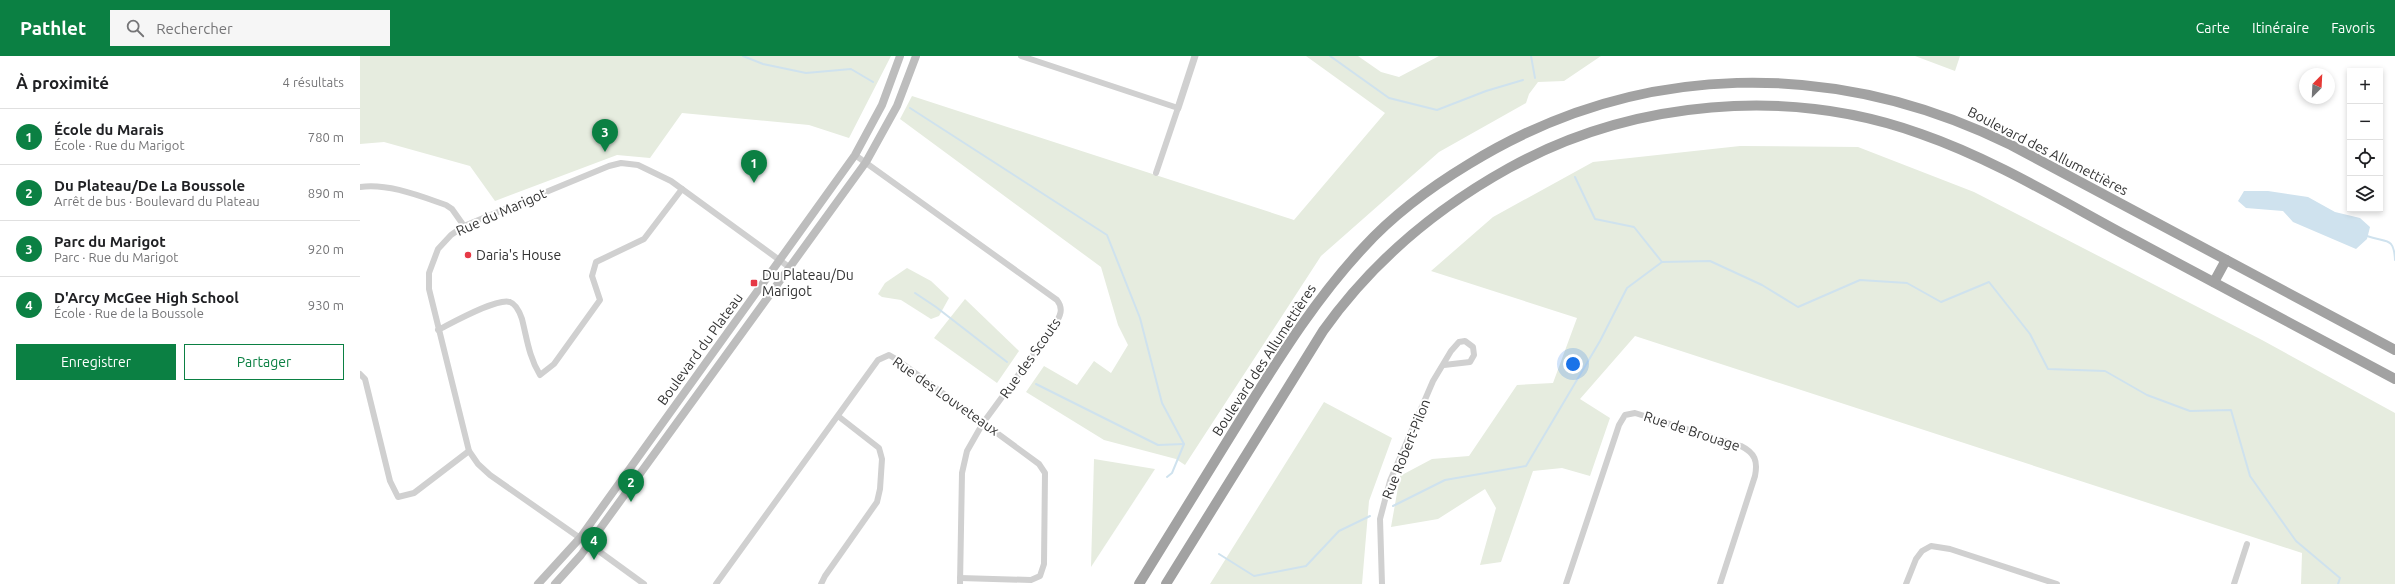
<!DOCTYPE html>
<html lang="fr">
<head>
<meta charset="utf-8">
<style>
  :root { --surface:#fff; --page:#f6f6f6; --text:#202124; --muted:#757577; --line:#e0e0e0; --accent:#0b8043 }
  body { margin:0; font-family:Ubuntu,sans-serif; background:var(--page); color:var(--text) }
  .controls { position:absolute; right:12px; top:12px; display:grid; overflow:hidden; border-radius:0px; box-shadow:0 2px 6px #0003 }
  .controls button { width:36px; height:36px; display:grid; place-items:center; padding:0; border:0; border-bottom:1px solid var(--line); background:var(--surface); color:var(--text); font:20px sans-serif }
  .compass { position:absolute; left:1939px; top:12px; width:36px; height:36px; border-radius:50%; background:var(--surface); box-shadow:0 2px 6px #0003; rotate:24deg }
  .you { position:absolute; left:1213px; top:308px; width:14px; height:14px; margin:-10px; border:3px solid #fff; border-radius:50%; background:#1a73e8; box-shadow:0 0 0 6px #1a73e833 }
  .badge { display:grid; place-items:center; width:26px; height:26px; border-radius:50%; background:var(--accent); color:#fff; font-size:13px; font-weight:700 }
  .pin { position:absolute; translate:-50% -33px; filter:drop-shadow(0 1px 2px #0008) }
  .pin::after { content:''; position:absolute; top:21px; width:14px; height:12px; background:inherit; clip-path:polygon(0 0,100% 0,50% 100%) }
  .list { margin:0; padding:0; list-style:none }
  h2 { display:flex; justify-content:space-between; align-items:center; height:52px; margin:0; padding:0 16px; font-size:17px }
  h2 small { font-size:13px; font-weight:400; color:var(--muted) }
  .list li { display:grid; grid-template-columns:26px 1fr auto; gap:12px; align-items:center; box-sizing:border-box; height:56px; padding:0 16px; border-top:1px solid var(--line) }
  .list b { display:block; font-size:15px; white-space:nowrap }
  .list p { margin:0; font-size:13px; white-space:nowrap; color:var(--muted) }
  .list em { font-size:13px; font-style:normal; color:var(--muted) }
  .actions { display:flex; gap:8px; padding:12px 16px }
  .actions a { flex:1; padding:9px 0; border:1px solid var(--accent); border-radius:0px; text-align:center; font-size:14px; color:var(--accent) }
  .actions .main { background:var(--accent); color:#fff }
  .icon { flex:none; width:22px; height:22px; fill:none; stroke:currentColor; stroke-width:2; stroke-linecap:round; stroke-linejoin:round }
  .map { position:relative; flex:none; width:2035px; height:528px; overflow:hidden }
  header { display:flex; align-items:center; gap:24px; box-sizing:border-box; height:56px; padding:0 20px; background:var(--accent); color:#fff }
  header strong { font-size:19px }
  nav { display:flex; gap:22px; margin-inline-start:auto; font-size:14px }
  .search { width:280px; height:36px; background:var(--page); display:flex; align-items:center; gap:10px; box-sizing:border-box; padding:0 14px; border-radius:0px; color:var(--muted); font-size:15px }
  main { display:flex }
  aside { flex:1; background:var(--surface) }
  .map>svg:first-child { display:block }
  .green { fill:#e6ecdf }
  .water { fill:#cfe2ee }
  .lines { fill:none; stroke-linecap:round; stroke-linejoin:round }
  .stream { stroke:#cfe2ee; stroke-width:2 }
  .minor { stroke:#d0d0d0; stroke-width:6 }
  .tertiary { stroke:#d0d0d0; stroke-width:7 }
  .secondary { stroke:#bdbdbd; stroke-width:8 }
  .trunk { stroke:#a2a2a2; stroke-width:10 }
  .poi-dot { fill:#e63946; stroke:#fff; stroke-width:1.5 }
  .labels { text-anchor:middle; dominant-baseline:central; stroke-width:4; stroke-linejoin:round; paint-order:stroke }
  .street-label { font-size:14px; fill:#333; stroke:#fff }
  .poi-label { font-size:14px; fill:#333; stroke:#fff; text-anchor:start }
</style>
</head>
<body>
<header>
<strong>Pathlet</strong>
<div class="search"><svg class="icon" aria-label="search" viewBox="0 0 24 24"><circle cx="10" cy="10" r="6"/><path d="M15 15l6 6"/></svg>Rechercher</div>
<nav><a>Carte</a><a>Itinéraire</a><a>Favoris</a></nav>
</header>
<main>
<aside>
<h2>À proximité<small>4 résultats</small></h2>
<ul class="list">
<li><span class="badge">1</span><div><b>École du Marais</b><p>École · Rue du Marigot</p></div><em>780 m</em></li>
<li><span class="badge">2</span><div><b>Du Plateau/De La Boussole</b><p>Arrêt de bus · Boulevard du Plateau</p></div><em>890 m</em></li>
<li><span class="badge">3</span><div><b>Parc du Marigot</b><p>Parc · Rue du Marigot</p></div><em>920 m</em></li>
<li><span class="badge">4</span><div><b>D'Arcy McGee High School</b><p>École · Rue de la Boussole</p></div><em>930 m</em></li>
</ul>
<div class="actions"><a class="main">Enregistrer</a><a>Partager</a></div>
</aside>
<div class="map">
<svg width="2035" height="528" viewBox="0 0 2035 528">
  <rect width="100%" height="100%" fill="#fff"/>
  <g class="green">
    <path d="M0,0H531L489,82L449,69L322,57L290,102L257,99L135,145L110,110L24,86L0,88Z"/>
    <path d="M946,0H998L1021,16L1039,21L1079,0H1241L1204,25L1178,26L1169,38L1166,47L1079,96L961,200L825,409L816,403L744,384L666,336L684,310L717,329L734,305L751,317L768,289L758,269L741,211L540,63L552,40L934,164L1025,57Z"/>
    <path d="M1555,0H1600L1595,15Z"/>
    <path d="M1380,90L1498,91L1614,136L1902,284L2035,357V528H1941L1942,497L1275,280L1220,343L1250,362L1230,420L1202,412L1173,415L1141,506L1120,509L1136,452L1125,433L1078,463L1031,471L1040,420L1072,403L1109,400L1157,329L1193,327L1217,262L1071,215L1133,161L1233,106Z"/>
    <path d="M547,212L571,225L589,242L579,260L571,263L541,244L522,241L518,238L525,227Z"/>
    <path d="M605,243L659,295L637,327L574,282Z"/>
    <path d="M964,346L1032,382L1009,445L1002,528H850Z"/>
    <path d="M734,403L795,413L731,511Z"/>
  </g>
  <path class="water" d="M1884,135H1908L1948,141L1975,156L2000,162L2010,171L2007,183L1996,193L1933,166L1923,155L1886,152L1878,145Z"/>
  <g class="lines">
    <g class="stream">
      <path d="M383,0L403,8L446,17L491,13L513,26"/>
      <path d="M970,0L1029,42L1077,54L1126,35L1163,24"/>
      <path d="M1171,0L1175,22"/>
      <path d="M550,52L747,179L780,262L802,347L824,388L812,417L807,421"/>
      <path d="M1215,121L1235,163L1274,171L1302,206L1350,205L1402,229L1438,251L1500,224L1547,227L1581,246L1629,226L1670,278L1688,313L1745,315L1787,339L1830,355L1871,354L1890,420L1936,485L1980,522L1978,528"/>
      <path d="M2007,180C2026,187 2034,180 2035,204"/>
      <path d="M555,237L576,251L647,306"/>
      <path d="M676,328L798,389L824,388"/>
      <path d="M1033,450L1085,424L1166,410L1240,285L1267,232L1302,206"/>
      <path d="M859,498L894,520L946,510L979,475L1010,460"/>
    </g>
    <g class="minor">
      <path d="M661,0L818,52L796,117"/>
      <path d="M495,99L697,244C704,253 700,260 695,269L623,367L607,395L602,417L600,528"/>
      <path d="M0,131C28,127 60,140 86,149L92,153L104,170"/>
      <path d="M78,274C92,267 136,242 150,246C156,248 160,257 162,263C167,283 169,301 180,319L194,308L240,244L232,220L236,206L284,183L322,133"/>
      <path d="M0,318L5,323L30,425L38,441L54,437L109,395"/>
      <path d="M220,482L130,419L118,408L109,395L69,233V217L78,193L91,179L104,170L249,110L261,107L278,109L311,125L429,211"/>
      <path d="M229,488L284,528"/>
      <path d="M356,528L518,304L529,299L536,303L679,408L685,417L684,508L680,520L671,524L600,522"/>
      <path d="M461,528L465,520L517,446L520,433L522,403L519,392L478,360"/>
      <path d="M1022,528L1020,463L1030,425L1073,325L1091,295L1099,286L1105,285L1113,291L1114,299L1110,306L1084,309"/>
      <path d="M1206,528L1259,369L1265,359L1275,357L1381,390C1395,397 1398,405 1395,420L1360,528"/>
      <path d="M1546,528L1556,503L1562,495L1571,490L1590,493L1697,528"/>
      <path d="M1874,528L1887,488"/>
    </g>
    <path class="tertiary" d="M818,52L835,0"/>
    <g class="secondary">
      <path d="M178,528L220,482L495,99L522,49L540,0"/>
      <path d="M195,528L221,499L506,106L537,50L556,0"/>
    </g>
    <g class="trunk">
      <path d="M1854,226L1866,204"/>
      <path d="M779,528C814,471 849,414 884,358C921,299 957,241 1004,191C1034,158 1071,131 1109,108C1278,4 1474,2 1651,89L2035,294"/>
      <path d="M806,528L963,275C1012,206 1075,153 1149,112C1272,44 1428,30 1561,78C1633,103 1700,144 1767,180C1856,228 1946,275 2035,323"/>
    </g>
  </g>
  <g class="poi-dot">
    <circle cx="108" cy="199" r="4"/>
    <rect x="390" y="223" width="8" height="8" rx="2"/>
  </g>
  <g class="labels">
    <g class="street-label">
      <text transform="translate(1688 95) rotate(27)">Boulevard des Allumettières</text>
      <text transform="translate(141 156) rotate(-24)">Rue du Marigot</text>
      <text transform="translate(340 293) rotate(-54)">Boulevard du Plateau</text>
      <text transform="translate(670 302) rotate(-55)">Rue des Scouts</text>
      <text transform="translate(904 304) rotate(-57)">Boulevard des Allumettières</text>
      <text transform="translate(586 340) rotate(35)">Rue des Louveteaux</text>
      <text transform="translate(1332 375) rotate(18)">Rue de Brouage</text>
      <text transform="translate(1046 393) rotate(-68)">Rue Robert-Pilon</text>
    </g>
    <g class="poi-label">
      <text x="116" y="199">Daria's House</text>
      <text x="402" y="219">Du Plateau/Du<tspan x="402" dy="16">Marigot</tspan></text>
    </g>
  </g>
</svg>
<div class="controls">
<button>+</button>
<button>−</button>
<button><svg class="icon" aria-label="locate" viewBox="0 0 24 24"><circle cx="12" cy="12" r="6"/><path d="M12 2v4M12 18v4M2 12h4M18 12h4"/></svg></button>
<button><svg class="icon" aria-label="layers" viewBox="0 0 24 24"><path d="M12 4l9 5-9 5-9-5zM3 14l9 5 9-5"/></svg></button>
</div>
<svg class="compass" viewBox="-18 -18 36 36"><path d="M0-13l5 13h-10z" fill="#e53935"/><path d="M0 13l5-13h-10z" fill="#757577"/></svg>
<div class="you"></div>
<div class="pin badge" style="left:394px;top:127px">1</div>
<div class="pin badge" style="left:271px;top:446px">2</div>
<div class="pin badge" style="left:245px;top:96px">3</div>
<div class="pin badge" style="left:234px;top:504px">4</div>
</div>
</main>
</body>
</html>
